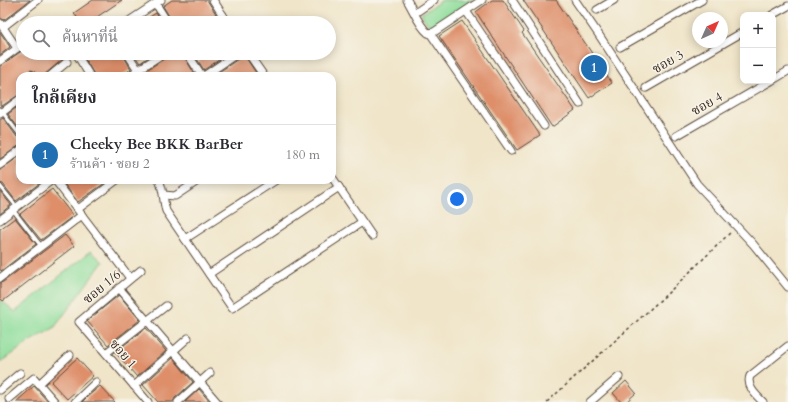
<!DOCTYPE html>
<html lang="th">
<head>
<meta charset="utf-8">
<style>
  :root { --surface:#fff; --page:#f2f2f3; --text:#2b2b33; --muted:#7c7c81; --line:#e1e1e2; --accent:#1f6fb2 }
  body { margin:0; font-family:Cardo,"Noto Serif Thai",serif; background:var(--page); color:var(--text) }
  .controls { position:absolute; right:12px; top:12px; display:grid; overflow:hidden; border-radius:8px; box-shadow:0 2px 10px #0003 }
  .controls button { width:36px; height:36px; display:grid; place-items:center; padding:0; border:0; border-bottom:1px solid var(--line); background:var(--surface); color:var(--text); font:20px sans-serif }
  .compass { position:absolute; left:692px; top:12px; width:36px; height:36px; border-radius:50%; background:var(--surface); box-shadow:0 2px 10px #0003; rotate:45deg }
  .you { position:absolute; left:457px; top:199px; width:14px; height:14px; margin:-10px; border:3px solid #fff; border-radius:50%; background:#1a73e8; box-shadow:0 0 0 6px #1a73e833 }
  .badge { display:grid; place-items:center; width:26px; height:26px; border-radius:50%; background:var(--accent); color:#fff; font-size:13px; font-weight:700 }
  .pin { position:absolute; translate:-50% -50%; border:2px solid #fff; box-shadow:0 1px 4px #0006 }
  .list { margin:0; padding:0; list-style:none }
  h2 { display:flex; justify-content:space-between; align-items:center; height:52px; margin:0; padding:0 16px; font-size:17px }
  h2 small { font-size:13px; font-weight:400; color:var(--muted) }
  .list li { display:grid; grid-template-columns:26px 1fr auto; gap:12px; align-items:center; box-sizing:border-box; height:60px; padding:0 16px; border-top:1px solid var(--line) }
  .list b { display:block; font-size:15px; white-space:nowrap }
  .list p { margin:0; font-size:13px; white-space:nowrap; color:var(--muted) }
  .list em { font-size:13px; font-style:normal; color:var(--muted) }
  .icon { flex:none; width:22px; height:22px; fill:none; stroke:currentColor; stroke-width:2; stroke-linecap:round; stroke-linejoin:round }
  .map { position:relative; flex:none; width:788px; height:402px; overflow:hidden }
  .search { position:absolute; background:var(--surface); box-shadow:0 2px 10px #0003; left:16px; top:16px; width:320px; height:44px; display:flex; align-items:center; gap:10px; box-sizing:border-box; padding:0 14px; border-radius:22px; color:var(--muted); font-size:15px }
  .panel { position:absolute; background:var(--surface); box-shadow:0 2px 10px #0003; left:16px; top:72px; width:320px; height:112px; border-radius:12px }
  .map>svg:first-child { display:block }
  .green { fill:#8fde9c; stroke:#65845d }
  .building { fill:#de8f6a }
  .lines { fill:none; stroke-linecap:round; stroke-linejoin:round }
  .lane-casing { stroke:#564638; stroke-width:5.5 }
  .street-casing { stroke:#564638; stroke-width:9 }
  .path { stroke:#564638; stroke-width:1.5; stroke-dasharray:3 3; stroke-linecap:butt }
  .lane { stroke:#fff; stroke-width:3.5 }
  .street { stroke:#fff; stroke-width:7 }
  .labels { text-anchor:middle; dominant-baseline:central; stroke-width:3; stroke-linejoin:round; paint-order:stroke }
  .street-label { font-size:13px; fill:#3b2a1e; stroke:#f7f3e8 }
</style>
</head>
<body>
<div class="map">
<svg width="788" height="402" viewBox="0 0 788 402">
  <rect width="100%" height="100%" fill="#f7f3e8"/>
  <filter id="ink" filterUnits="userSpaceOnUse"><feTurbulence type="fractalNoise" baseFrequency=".025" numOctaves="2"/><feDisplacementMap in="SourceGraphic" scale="8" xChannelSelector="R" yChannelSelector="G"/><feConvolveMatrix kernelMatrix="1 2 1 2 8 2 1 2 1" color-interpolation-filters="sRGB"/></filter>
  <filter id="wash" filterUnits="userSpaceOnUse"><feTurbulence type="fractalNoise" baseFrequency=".012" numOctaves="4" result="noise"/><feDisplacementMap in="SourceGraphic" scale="16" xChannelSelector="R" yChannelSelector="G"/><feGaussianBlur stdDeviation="0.9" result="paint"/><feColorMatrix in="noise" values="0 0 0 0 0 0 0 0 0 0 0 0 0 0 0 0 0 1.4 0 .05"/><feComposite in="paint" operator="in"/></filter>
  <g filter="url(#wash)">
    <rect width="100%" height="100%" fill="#f0e5c9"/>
    <g class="green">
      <path d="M442,0H474L431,29L421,14Z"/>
      <path d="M91,251L103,262L54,328L32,340L0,363V299L15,312Z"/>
    </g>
    <g id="blocks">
      <g class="building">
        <path d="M0,0H30L4,20L0,18Z"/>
        <path d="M93,0H122L88,23H81L74,13Z"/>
        <path d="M172,0H207L216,14L207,19L205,23H173L163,6Z"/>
        <path d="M492,0H503L524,31L522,33L575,110L552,127L476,12Z"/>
        <path d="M523,0H556L612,83L589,98Z"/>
        <path d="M156,13L162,23H140Z"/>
        <path d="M462,21L540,135L517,150L439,36Z"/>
        <path d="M0,32L10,47L0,55Z"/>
        <path d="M23,50V53H72L68,57L64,58L43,76H36L34,71L31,70L28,72L29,76H20V94L2,106L0,105V66Z"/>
        <path d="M94,53H122L131,69L122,76H95L85,59Z"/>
        <path d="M133,53H155L140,63Z"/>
        <path d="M169,53H182L196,76H147L145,71L167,57Z"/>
        <path d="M193,53H229L204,70Z"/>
        <path d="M243,53L258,76H213L241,57Z"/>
        <path d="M20,105V130L8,114Z"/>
        <path d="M3,118L17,137L20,138V145L0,159V120Z"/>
        <path d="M20,156V180H44L16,201L3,184L0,183V170Z"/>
        <path d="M61,180H109L78,202Z"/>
        <path d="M52,189L73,216L41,240L20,214Z"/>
        <path d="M0,191L11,205L0,214Z"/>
        <path d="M15,218L36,244L1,271L0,269V229Z"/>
        <path d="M65,235L74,246L3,301L0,298V283L3,282Z"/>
        <path d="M119,295L140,320L108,345L87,321Z"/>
        <path d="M146,328L166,351L137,377L115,352Z"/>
        <path d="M77,358L93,376L67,399L51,382Z"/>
        <path d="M173,358L193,382L175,398L173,402H158L143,385Z"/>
        <path d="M626,381L636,393L626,402H621L613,393Z"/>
        <path d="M34,386L48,402H16Z"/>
        <path d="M100,386L115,402H82L87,397Z"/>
        <path d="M199,389L210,402H185Z"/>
      </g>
    </g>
  </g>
  <g filter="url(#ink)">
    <use href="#blocks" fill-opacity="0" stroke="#564638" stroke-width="1"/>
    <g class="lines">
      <g class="lane-casing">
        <g id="lane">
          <path d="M31,73L33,76"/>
          <path d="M0,109L20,135"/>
          <path d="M0,186L17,207"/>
          <path d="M13,210L41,246"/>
        </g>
      </g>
      <g class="street-casing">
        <g id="street">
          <path d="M213,0L228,23"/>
          <path d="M407,0C414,11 419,26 428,33L434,32L482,0"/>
          <path d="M512,0L580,104"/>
          <path d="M575,0L599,35L697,184L753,244L788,287"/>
          <path d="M156,4L168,23"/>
          <path d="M597,10L614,0"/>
          <path d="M466,11L544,126"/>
          <path d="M415,13L434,0"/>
          <path d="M772,15L788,6"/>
          <path d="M0,23L17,48"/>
          <path d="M126,23L161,0"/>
          <path d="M210,23L223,15"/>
          <path d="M3,27L38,0"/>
          <path d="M430,33L511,151"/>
          <path d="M620,47L702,0"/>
          <path d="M80,53L77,55L90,76"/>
          <path d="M127,53L142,76"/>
          <path d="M187,53L202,76"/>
          <path d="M248,53L264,76"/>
          <path d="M0,61L23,44"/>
          <path d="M50,76L67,62"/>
          <path d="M129,76L164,53"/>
          <path d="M204,76L238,53"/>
          <path d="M773,80L788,71"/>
          <path d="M646,88L743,32"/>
          <path d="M0,114L20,99"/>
          <path d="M676,136L771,81"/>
          <path d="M0,165L20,150"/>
          <path d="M332,177L372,236"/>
          <path d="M55,180L130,278"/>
          <path d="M159,180C164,190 163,201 166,211L232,308L362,222"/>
          <path d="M164,195L175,196L199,180"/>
          <path d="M78,209L117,180"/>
          <path d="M0,220L52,180"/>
          <path d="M185,239L276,180"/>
          <path d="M141,270L79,322L148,402"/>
          <path d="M209,274L339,187"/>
          <path d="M0,278L82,215"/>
          <path d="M119,288L217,402"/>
          <path d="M106,353L166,306"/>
          <path d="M39,384L70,355"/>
          <path d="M134,386L188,338"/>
          <path d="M0,390L20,373"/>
          <path d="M9,399L34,378L55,402"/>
          <path d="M75,402L96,382"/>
          <path d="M178,402L210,373"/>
          <path d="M590,402L619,377"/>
          <path d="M763,402C756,395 746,386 750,376L788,346"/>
        </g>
      </g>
      <path class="path" d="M547,402L667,294L732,231"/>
      <use href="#lane" class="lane"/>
      <use href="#street" class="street"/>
    </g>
  </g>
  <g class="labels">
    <g class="street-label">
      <text transform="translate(668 62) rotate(-30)">ซอย 3</text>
      <text transform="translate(707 104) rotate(-30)">ซอย 4</text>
      <text transform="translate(102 287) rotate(-40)">ซอย 1/6</text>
      <text transform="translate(123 354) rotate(49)">ซอย 1</text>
    </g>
  </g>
</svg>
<div class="controls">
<button>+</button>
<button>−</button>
</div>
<svg class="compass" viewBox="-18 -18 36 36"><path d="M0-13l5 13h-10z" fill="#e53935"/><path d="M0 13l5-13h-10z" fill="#7c7c81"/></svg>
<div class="you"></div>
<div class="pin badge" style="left:594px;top:68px">1</div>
<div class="search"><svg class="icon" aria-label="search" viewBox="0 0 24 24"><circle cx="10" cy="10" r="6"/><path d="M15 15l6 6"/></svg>ค้นหาที่นี่</div>
<section class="panel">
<h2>ใกล้เคียง<small></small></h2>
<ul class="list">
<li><span class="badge">1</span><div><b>Cheeky Bee BKK BarBer</b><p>ร้านค้า · ซอย 2</p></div><em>180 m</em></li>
</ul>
</section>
</div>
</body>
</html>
